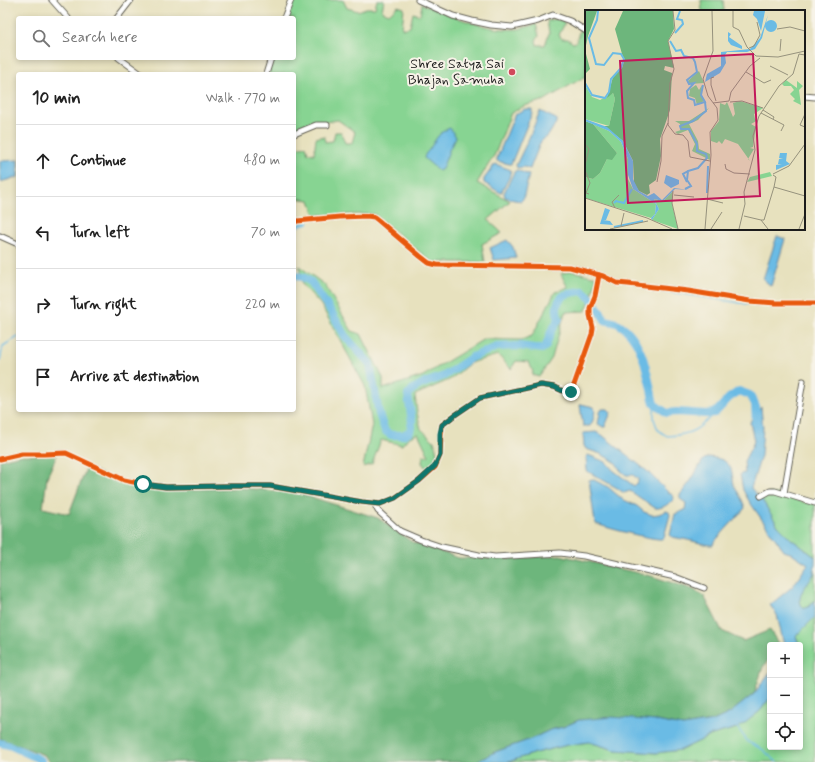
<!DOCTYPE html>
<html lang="en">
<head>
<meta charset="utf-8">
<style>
  :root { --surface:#fff; --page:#f6f6f6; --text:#222; --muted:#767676; --line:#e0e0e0 }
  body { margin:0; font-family:Mynerve,sans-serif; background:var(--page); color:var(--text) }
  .controls { position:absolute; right:12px; bottom:12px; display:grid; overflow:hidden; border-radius:4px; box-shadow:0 2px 6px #0003 }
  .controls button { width:36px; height:36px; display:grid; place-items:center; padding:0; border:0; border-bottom:1px solid var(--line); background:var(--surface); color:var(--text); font:20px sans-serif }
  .stop { position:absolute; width:12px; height:12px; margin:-9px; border:3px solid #0f766e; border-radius:50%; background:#fff }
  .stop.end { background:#0f766e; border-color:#fff; box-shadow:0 1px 4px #0008 }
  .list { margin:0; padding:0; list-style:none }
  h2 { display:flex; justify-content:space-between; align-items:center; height:52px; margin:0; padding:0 16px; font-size:17px }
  h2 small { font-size:13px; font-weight:400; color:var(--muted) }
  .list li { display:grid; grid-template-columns:26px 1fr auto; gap:12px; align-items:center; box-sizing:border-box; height:72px; padding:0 16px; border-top:1px solid var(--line) }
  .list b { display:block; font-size:15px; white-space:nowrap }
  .list em { font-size:13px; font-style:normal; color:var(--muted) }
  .icon { flex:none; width:22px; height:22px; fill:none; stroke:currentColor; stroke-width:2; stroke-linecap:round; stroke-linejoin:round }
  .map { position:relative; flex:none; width:815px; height:762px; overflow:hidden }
  .search { position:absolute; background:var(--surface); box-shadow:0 2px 6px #0003; left:16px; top:16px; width:280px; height:44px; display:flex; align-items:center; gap:10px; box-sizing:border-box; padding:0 14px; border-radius:4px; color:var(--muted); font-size:15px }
  .panel { position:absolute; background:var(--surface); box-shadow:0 2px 6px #0003; left:16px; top:72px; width:280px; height:340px; border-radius:4px }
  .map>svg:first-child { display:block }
  .green { fill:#87d492; stroke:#527857 }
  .forest { fill:#6db67c; stroke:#44694c }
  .water { fill:#6abbe5; stroke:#436c80 }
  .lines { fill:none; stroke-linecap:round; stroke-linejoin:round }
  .stream { stroke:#6abbe5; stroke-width:1.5 }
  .canal { stroke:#6abbe5; stroke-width:4.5 }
  .river { stroke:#6abbe5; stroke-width:8 }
  .minor-casing { stroke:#636155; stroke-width:7 }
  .minor { stroke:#fff; stroke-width:5 }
  .cycleway-casing { stroke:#f7f3e8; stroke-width:8 }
  .cycleway { stroke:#e8590c; stroke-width:5 }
  .route { stroke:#0f766e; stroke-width:5 }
  .poi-dot { fill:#d1495b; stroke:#f7f3e8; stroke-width:1.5 }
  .labels { text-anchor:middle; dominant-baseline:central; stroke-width:4; stroke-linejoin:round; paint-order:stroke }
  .poi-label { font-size:14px; fill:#1c1c1c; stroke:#f7f3e8; text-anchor:end }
  .inset-river { fill:none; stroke:#6abbe5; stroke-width:2 }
  .inset-road { fill:none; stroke:#96927d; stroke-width:1 }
  .view { fill:#c2185b; fill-opacity:0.15; stroke:#c2185b; stroke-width:2 }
  .inset-edge { fill:none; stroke:#1c1c1c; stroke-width:2 }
</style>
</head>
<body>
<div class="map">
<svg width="815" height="762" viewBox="0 0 815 762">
  <rect width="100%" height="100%" fill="#f7f3e8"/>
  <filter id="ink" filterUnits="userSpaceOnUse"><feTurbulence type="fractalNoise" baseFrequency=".025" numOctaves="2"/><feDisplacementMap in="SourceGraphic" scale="8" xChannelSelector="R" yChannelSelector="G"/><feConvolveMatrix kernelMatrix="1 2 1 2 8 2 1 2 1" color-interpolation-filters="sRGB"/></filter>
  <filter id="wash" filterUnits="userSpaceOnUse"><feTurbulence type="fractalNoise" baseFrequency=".012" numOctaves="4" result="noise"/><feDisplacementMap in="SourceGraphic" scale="16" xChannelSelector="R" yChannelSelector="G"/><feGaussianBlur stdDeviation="0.9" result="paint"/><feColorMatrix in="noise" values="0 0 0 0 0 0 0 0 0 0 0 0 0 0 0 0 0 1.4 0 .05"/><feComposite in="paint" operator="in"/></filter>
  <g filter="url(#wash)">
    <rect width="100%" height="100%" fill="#e7e1be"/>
    <g class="green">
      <path d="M293,0H343L347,8L358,11L366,8H375L377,0H384L382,11L389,14L398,6L404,8L402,29L410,27L413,13L420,15L422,4C451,15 486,32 518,29C524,28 530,26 536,24L539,36L536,40L537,45H545L549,33L547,21L555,19L564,21V25L559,35L562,39H568L573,43L576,42L580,29L586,33V76L545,100L524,106L511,113L495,154L477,183L510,201L488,220L502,233L482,244L485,262H432L374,214L315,215L310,200L294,198V148L306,146L308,153L314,154L316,138L324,136L325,142L333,141L335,132H341L345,143H352L355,132L338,120L312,124L297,130L294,120V74H269V70L273,58H294V18H287Z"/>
      <path d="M701,0H723L724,11H702Z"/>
      <path d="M299,266L325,285L352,331L361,334L383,378V389L423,376L484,339L521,340L532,336L555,292L568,287L566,284L561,274L571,271L597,277L594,289L586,311L565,312L552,358L539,377L532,375L533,372L529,362L516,361L511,369L498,355L470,363L451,379L415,395L417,413L421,429L434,441L437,453L433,466L427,469L422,463L423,456H429L418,433L408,438L402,445L381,440L372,464L363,467L372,425L365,386L321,305L302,284Z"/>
      <path d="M769,493L778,494L803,502L815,504V557L791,539L778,526L761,498Z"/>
      <path d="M815,570V600L810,606L805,608L802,607C796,594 807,584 814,574Z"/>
      <path d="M815,617V762H508L535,753L568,745L589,742L615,750L656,753L681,750L712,735L737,728L760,711L770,698V747H800V647L796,636Z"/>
    </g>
    <path class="forest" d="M22,455H57L47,477L43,508L69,514L87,466L113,480L144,487L168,490L243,488L298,493L378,518L412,542L459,558L509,559L560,555L651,576L692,589L704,596L722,631L743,641L770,630L779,645H770V658L763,667L754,694L730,713L713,721L683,726L656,721L635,720H579L563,727L550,730L531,739L495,752L476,762H50L44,755L21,746L0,739V460Z"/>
    <g class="water">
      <path d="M525,109H532V113L511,164H509L497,161V158L515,114Z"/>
      <path d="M540,111L556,119V123L548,136L541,141L531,166L530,169L524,167L517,168L516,165L529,138Z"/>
      <path d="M450,128L456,137L450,148L442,169L439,171L424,158C425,154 426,153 429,150C435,141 439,131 450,128Z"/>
      <path d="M18,160V177L0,182V161Z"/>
      <path d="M495,164L511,170L509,178L501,193L484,183V179Z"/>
      <path d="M517,170L529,175L523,199L521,201L514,200L505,197L504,193L514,172Z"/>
      <path d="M777,236L785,239L771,286L763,279Z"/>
      <path d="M507,240L513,247L516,258L494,260L490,248Z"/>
      <path d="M581,404L594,407C596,413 593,422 590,426H583L580,405Z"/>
      <path d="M761,407L763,428L761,456L751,488L756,494L761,498L778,526L791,539L815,557C815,562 815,569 814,573C809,586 795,592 802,607L805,608L810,606L815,600V617L796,636L799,645H784L777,615L770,605L793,586L808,564L793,554L784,551L749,501L743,490L740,474L745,473L744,461L752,446L754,441L750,422Z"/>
      <path d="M602,409H608L611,412L605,427H603L598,424L600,412Z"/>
      <path d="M596,432L602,435L647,471L669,493L673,495L674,499C669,504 662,509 655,508L630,491L624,493L617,488L587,471L586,457L588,455L606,462L613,470L634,486L638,482V479L633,475H626L620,470L618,466L615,462L601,454L586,449L584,446L583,433Z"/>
      <path d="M708,457C719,458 730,460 732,473C733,477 733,481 734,485C738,493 743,500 745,508L716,540L713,545H709L688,540L672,537L670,535L675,514L685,510L686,503L680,499V495L690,482L703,460Z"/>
      <path d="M592,479L608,487L622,499L637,506L644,512L652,515L659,514L666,511L669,512L670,515L664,537C663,538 662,539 661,539C654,540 601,527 595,523L589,480Z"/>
      <path d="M770,672V698L760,711L745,723L737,728L712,735L681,750L656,753L615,750L589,742L568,745L535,753L508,762H476L495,752L531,739L550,730L563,727L579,720L612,717L656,721L683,726L713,721L730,713L754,694Z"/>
    </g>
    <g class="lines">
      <g class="stream">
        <path d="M656,290L747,304H763"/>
        <path d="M0,360L3,346L18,337"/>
        <path d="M654,404V419L658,430L667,436C691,435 698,430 715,413"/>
        <path d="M737,727L748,742L762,749L777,762"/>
      </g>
      <path class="canal" d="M294,227L302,223L307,222"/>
      <g class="river">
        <path d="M294,276L303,277L311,282L332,313L345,336L370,364L379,414L385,431L391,435H403L410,431L412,422L408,395L413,389L422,384L444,376L472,357L497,347L519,346L542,349L546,346L551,332L559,319C553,304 560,294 575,292C577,292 580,291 582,291C590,293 601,313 605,320C609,321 614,322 617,323C644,337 648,378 654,404L667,413L677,412L706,414L715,413L729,398L739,391L750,395L755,404L756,425"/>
        <path d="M0,743L11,746L41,760L42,762"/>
      </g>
    </g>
  </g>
  <g filter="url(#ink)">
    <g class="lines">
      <g class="minor-casing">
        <g id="minor">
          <path d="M52,0L68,18"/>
          <path d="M418,0L453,16L472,21L491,25L512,27L538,21L553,15L570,21L586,31"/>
          <path d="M117,18L131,0"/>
          <path d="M284,18L291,0"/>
          <path d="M119,58L141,74"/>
          <path d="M266,74L271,58"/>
          <path d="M804,96L815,97"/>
          <path d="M294,134L316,125H327"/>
          <path d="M294,223L297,221L340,217L367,216L374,217L379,221L420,256L429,263L437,265L512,266L570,267L603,276L617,283L628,284L688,291L750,301L776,303H815"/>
          <path d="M0,236L18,244"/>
          <path d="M0,459L22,454H44L66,453L124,480L143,484L166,487L225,486H270L362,502L380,504L395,498L419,481L435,467L440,455L441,434L442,425L455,415L480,398L541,385L554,387L565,392H571L574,385L592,334L593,328L590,315V308L595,296L599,275"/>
          <path d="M784,493L803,381"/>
          <path d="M761,496L770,491H775L815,503"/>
          <path d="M374,503L378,511L400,531L421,540L442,547L479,555L495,557L560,553L584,556L675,577L704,588"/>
        </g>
      </g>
      <use href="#minor" class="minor"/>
      <g class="cycleway-casing">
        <g id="cycleway">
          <path d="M294,223L297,221L340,217L367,216L374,217L379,221L420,256L429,263L437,265L512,266L570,267L603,276L617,283L628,284L688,291L750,301L776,303H815"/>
          <path d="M0,459L22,454H44L66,453L124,480L143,484L166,487L225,486H270L362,502L380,504L395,498L419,481L435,467L440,455L441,434L442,425L455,415L480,398L541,385L554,387L565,392H571L574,385L592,334L593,328L590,315V308L595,296L599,275"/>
        </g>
      </g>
      <use href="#cycleway" class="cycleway"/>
    </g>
  </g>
  <g class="lines" filter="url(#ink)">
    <path class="route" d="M143,484L166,487L225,486H270L362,502L380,504L395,498L419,481L435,466L440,455V434L442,425L455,415L480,398L541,385L554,387L565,392H571"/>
  </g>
  <circle class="poi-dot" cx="512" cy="72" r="4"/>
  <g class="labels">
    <g class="poi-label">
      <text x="504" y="64">Shree Satya Sai<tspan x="504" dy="16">Bhajan Samuha</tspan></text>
    </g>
  </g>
  <g transform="translate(585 10)">
    <rect width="220" height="220" fill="#e7e1be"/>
    <path d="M114,61L119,73L105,74L103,71ZM201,70L212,78V71L218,76L214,80L216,95L208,91L210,89L205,84L209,80L206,76H199L197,74ZM0,75L7,87L15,90L28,83L30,89L24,116L0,109ZM111,75L114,80L117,75L116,86L119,91L112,95L110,88L104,86L105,79ZM155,91L178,98L169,104L170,109L173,110L166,114L171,117L168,137L165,138L169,139L163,149L165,151L153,134L140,129L137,134L134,131L132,133L126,131V121L134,111L135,93L140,95L142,92L148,107L150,104L148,93ZM124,98L113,110L104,114L113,131L114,139L125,144V150L107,141L110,134L103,120L93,124L90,122L96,120L95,114L90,111H104ZM8,114L24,121L36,132L43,149V169L48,179L71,194L70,204L66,208L0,188V167L8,169L15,163L22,149L32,143ZM185,162L187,166L162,172L165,167ZM88,181L87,194L93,219L67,210L74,199L69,189L78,191Z" fill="#87d492"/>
    <path d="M0,1H12L3,26L0,40L5,59L0,64ZM38,1H88L89,19L83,31L89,58L80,56L79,60L87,63L85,100L75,129L76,146L71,170L64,175L65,183L62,185L54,181L49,174L48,151L38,131L19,116H24L30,89L28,83L22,88L28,67L37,58L39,51L30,19ZM0,111L8,114L32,143L27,150L22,149L15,163L8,169L0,167Z" fill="#6db67c"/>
    <path d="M169,1H180L176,21L172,9L168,5ZM183,5L177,28L170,39L162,42H142L140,45L141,53L135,63L120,72L122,64L136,56V42L165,39L175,28ZM180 16a6 6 0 1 1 12 0a6 6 0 1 1-12 0ZM143,22L146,24L144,27L157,36V39L146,35L143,31ZM0,109L22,117L38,131L48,151V169L54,181L63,186L69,183L77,190L89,178L104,180L90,179L78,191L69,189L74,199L67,210L66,208L70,204L71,194L48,179L43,165V149L36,132L24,121L0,111ZM195,143H202L201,151L205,154L191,160V155L197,154H193L194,149H198L194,148ZM81,165L94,170V174L86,178L79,173ZM20,198L25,200L21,210H18L25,211L28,215L15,214Z" fill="#6abbe5"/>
    <path class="inset-river" d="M90,23L98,14L97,10L92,9L95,1M85,31L91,41L96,40L99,46L108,48L110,52L112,62L102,70L104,74L109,73L102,81L103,88L109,90L110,95L120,92L116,85L118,75M0,73L7,85L20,88L24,82L26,69L36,58L39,49L36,44L28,43L19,55L11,54L4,28L12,10L13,1M102,172L98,164L103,161M100,179L106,176L102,170L103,161L113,158L122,148L121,144L112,141V134L104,119H96L95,116L108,111L121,101L120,92M122,183L123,156M29,193L31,191L39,193L47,179M29,217L58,211"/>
    <path class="inset-road" d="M88,1L90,20L83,31L89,59L85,73L83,115L90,124L98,125L103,131L105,147L125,151M148,1V17L154,20L162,37L171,46L193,47L220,41M192,19L205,17L220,21M164,38L169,36L175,25L172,12M195,41L196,29M185,56L203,65M161,62L179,73L186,70M129,67L126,68V75L131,91M145,92L157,91L178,98M128,93L144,91L146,82L165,56L175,48M178,100L189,107L188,109M176,103L199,115L196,121M220,104L215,115L220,117M0,134L4,139L0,155M140,154L141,159L149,163L165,164M0,160L5,173L1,183L4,184M188,164L204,156L220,134M72,172L76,151L77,126L83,113M189,177L220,186M88,181L87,193L93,219M89,185L109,187M0,188L62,208L87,219M122,189L138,193M30,198L27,192L34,185M159,206L176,210L183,219M176,210H179L189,177L191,167L188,165M36,216L39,203M25,219L63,211M120,219L126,145L125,122L133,110L132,98L123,86L118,69L128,41L127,1M126,219L137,202M154,219L160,194L159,182L170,140L168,126L174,106L194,76L208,64L214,44L220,45M214,219L220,204"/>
    <path class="view" d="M168,44L175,186L43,193L35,51Z"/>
    <rect width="220" height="220" class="inset-edge"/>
  </g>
</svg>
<div class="controls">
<button>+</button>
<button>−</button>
<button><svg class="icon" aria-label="locate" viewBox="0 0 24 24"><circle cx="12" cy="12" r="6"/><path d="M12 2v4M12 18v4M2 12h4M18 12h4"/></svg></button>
</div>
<div class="stop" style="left:143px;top:484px"></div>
<div class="stop end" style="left:571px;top:392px"></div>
<div class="search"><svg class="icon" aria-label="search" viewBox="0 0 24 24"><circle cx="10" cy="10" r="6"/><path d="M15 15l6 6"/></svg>Search here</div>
<section class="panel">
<h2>10 min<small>Walk · 770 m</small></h2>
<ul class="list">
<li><svg class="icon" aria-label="ahead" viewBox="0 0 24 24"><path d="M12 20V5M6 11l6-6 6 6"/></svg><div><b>Continue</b></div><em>480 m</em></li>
<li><svg class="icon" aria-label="left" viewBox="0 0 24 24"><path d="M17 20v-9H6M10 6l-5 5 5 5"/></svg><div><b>Turn left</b></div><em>70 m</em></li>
<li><svg class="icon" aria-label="right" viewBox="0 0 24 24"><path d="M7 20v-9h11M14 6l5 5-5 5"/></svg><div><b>Turn right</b></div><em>220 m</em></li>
<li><svg class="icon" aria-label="arrive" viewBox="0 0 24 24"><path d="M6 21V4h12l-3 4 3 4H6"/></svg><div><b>Arrive at destination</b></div></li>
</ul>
</section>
</div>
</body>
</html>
